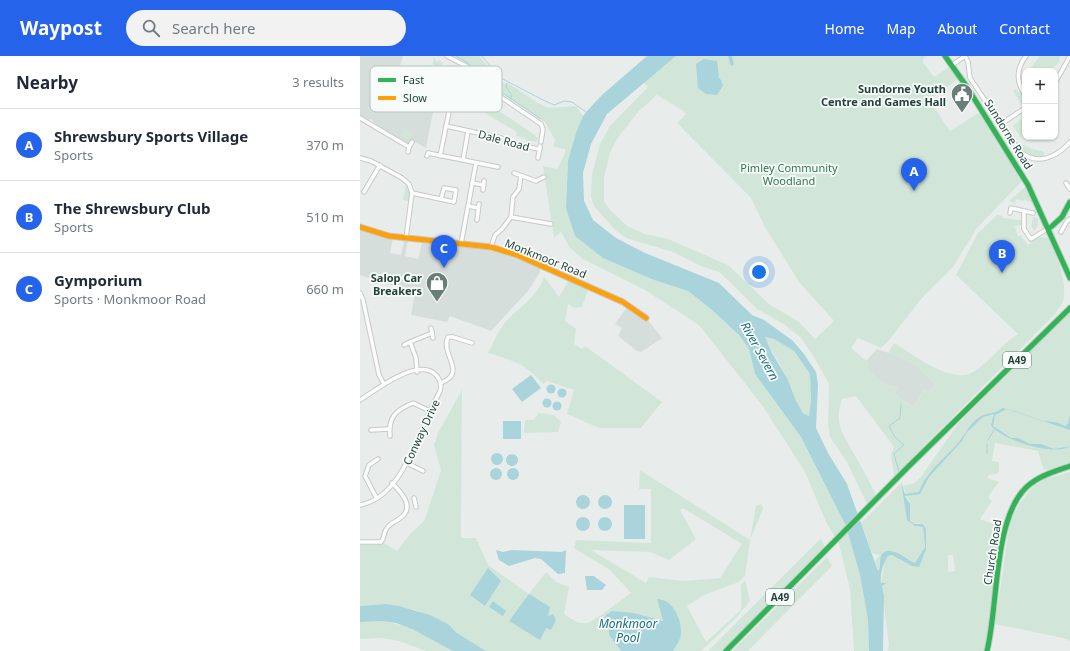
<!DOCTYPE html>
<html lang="en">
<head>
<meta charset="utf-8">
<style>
  :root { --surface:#fff; --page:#f2f2f3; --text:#1f2937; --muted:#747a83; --line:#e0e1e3; --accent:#2563eb }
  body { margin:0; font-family:"Noto Sans",sans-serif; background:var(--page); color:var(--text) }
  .controls { position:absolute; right:12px; top:12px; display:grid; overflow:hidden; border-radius:8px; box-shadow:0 1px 3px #0004 }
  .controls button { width:36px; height:36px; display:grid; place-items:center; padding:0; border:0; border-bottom:1px solid var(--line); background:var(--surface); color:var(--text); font:20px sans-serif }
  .you { position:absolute; left:399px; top:216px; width:14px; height:14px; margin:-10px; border:3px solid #fff; border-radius:50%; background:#1a73e8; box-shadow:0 0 0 6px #1a73e833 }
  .badge { display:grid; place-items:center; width:26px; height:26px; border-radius:50%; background:var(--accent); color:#fff; font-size:13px; font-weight:700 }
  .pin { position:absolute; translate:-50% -33px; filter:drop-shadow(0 1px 2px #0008) }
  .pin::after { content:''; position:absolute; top:21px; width:14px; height:12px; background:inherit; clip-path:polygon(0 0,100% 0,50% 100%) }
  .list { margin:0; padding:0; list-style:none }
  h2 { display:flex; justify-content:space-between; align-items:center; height:52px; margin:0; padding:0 16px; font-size:17px }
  h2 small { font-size:13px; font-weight:400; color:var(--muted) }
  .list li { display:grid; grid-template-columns:26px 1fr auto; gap:12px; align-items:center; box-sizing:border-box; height:72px; padding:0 16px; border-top:1px solid var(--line) }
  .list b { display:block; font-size:15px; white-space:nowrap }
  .list p { margin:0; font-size:13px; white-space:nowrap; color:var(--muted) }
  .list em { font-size:13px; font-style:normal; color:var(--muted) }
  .icon { flex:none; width:22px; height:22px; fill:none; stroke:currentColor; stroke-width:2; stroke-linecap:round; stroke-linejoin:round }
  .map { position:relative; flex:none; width:710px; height:595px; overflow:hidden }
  header { display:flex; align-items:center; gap:24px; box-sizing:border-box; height:56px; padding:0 20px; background:var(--accent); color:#fff }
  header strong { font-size:19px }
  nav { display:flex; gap:22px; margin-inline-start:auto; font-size:14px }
  .search { width:280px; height:36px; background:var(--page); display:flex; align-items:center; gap:10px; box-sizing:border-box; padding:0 14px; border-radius:22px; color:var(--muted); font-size:15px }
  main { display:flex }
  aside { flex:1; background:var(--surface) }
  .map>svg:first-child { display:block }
  .built { fill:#d6dedb }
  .green { fill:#d1e6d8; fill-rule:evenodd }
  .water { fill:#a9d4db; fill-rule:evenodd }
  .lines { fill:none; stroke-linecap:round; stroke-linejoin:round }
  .stream { stroke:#a9d4db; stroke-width:1 }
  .canal { stroke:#a9d4db; stroke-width:3.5 }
  .street-casing { stroke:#c5cac8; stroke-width:5.5 }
  .fast-casing { stroke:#c3cbc8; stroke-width:7 }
  .slow-casing { stroke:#c3cbc8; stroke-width:7 }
  .street { stroke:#fcfcfc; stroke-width:3.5 }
  .fast { stroke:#30b455; stroke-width:5 }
  .slow { stroke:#ff9f0a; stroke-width:5 }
  .labels { text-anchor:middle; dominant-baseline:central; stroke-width:3.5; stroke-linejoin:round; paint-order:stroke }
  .shield { fill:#f7fbf9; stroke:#637a73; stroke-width:1 }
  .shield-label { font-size:10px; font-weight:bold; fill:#24423a }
  .poi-label { font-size:11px; font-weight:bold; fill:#24423a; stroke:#f7fbf9; text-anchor:end }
  .street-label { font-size:11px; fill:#24423a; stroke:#f7fbf9 }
  .park-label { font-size:11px; fill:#2d7a4b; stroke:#f7fbf9 }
  .water-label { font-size:12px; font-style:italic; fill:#1c6f80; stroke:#f7fbf9 }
  .key { fill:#f7fbf9; stroke:#b8c4c0; stroke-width:1 }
  .key-label { font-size:11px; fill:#24423a }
</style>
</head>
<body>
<header>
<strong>Waypost</strong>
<div class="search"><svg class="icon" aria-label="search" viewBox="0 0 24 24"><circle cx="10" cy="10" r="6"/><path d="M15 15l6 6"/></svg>Search here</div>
<nav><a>Home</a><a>Map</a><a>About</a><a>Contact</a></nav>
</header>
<main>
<aside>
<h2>Nearby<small>3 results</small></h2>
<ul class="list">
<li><span class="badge">A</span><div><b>Shrewsbury Sports Village</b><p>Sports</p></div><em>370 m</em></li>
<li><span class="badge">B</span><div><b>The Shrewsbury Club</b><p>Sports</p></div><em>510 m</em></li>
<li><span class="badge">C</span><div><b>Gymporium</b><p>Sports · Monkmoor Road</p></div><em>660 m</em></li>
</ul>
</aside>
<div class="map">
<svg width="710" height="595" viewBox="0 0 710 595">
  <rect width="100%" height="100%" fill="#e8edeb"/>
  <g class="built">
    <path d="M0,0H43L40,10L79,25L66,92L51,84L49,89L16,69L11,63L8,64L0,60Z"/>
    <path d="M0,173L7,177L33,182L30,197L41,199L44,184L48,185L45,200L58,203L62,187L115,192L131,194L180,211V216L168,235L131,275L90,260L87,266L51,259L55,237L0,219Z"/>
    <path d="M268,250L286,262L302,282L281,296L277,295L258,280L262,272L255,268Z"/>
    <path d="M517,293L541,301L558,311L575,328L569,336L564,334L553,351L534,338L537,332L521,326L506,312L509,308L506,305Z"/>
  </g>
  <g class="green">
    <path d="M94,0H119L140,26L151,29L178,47L188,52L216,50L223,60L208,105L206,152L294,224L328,235L351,253L379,279L389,293L395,318L441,381L486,470L500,519L508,564L509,595H494L490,533L479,488L467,468L445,416L402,349L339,269L285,234L223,203L210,192L201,176L194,182L183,110L197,113L205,98V93L193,91L195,84L185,66L136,33L108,7Z"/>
    <path d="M316,0H566L563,3V6L574,21L589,11L598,23L569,44L590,75L620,56L663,124L617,172L593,211L561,243L530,283L521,292L498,282L491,292L510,308L506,312L521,326L537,332L534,338L553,351L565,333L569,336L575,328C562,313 546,303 528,297L534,287C553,298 591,329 613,316C630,306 641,288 658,278L596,219L618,177L637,159L643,160V162C650,163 653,163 661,164V169L652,171H655L658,180H661L668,189L679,181L689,182C696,200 706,220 704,240C704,246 698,254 694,259L534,420L531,398L534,391L496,340L482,343C473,370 485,381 497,403C504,415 510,427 516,439L507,448L487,406L470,381L468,369L469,328L454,301L441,282L425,269L397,253L369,225L359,216L341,210L313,196L266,182L254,173L234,150L231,141L232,118L240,88L250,70L288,31L283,26ZM297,39L322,54L326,58L318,66V68L391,142L405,171L439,226L474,265L455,283L439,266L409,248L368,209L308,183L285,178L267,170L250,154L244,145V122L250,96L259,80L279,55Z"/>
    <path d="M680,0H700L699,6L690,15H668Z"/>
    <path d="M75,1V4L78,6L79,4L83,7L81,11L84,12L79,23L76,21L77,10L72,8Z"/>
    <path d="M111,18L121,28L118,26L112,33L116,36L115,39L175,79L178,83L177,86L170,85L169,88L166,87L167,84L163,81L161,84V81L156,80L157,76L128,59L94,33L93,28L98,29L100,27L102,29L104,27L103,25L108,22L106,21Z"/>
    <path d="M656,33L658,36L660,35L665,42V47L662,49L653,35Z"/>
    <path d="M661,63L665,67V77L659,83L660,80L653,70Z"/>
    <path d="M44,72L53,78L49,84L40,79Z"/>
    <path d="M657,86L673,93L671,101L664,97Z"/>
    <path d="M673,93L684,96V101H671Z"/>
    <path d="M46,128L50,136L49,145L43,144Z"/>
    <path d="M665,131L672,145L671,149V146L666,145L665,142L664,145L656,143L655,147L649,145Z"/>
    <path d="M673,161L678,162C678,167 679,171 674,175L671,170Z"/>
    <path d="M184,220L199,241L209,224L228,234L222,251L214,252L208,248L205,265L216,273L214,288L222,293L225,290L302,346L281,372H239L207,358L214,334L187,325L183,328C166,308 152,304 128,297C133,288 137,277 143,269C155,253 179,241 184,220Z"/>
    <path d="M710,256V406L686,414L683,412L678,395L635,387L632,405L639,406V416L636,418L629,419L627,422L639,426L628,441L632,445L620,463L641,471L633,547L624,595H528L529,589L522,535V530L524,529L521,528L525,504L528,500L532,499L552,510L558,511L566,491V472L559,467L554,468L550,465V448L543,430L554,427L560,422L598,368ZM588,499H593L595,515L588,516Z"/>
    <path d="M404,281L414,283L434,295L450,318L451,345L449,360C435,353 433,336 427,323C421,308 411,295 404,281Z"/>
    <path d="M102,334L101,482H116L128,509L169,538L186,516L196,526L209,531L204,558C210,562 218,569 227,567C234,566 262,543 271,537L250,514L214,492L216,484L291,487V433H279L280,414L390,484L396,450L402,448L403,453L390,484L385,520L379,526L344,539L327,550L346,586L381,554V529L385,524L390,545L376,562L341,595H313L321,578L318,559L297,544L303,565L274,557L252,555L245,566L249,571V579L261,595H126L97,577L88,568L56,554L26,548L0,550V489H20L24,487L37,495L52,476L64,465L66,460L81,414L74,389L78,377ZM323,452L382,488L360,522L323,525L289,521L286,527L231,494L290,496L309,504L336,483L320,454Z"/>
    <path d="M179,357L194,359L201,366L198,376L164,377L165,364H174Z"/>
    <path d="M710,416V585L703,582L635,568L650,466L660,447L672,432L685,423Z"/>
    <path d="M541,427L546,445L547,462L557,471H563L565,491L555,507L534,495L525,496L521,501L518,516L515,505L520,499L512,497L501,467Z"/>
    <path d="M461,482L465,491L368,589L362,595H348Z"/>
    <path d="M467,501L472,510L388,595H372Z"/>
    <path d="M22,565C48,569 72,581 93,595H66L39,585L22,582L0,583V566Z"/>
  </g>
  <g class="water">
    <path d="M287,0H316L247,58L231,88L223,117L224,145L233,164L256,182L285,197L359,227L392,259L404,264L433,285L444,298L456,316L458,328L456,372L468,397L487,428L518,515C521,511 519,505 521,500C528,486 547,504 555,507L565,491L563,471L555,470L547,464L541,425L545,438L559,436C566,416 585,402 599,386C605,378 610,368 618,362C625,356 635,359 642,352C655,354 668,360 681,364C690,366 697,365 705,370L708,368L710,359V374L647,353L635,359L633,370L651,382H658L670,388H681L694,393L710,390C697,401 640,384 631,369L634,358L623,361L606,377L602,385L569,421L560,438L545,440L550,448V465L554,468H562L566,472V493L559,511L552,510L532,499L528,500C523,507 520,519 521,527H526L522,530L524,540L523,595H509L508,564L500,519L486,470L441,381L395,318L389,293L379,279L351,253L328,235L294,224L243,202L215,180L206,152L208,105L216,77L223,60L228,54L242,39ZM405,281L414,283L434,295L450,318L451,345L449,360L443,357L436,345L427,322L412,297Z"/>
    <path d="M344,3L357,5L359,22L361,24L363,30L357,39L346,38L338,32L336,8Z"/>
    <path d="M171,319L181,332L162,346L152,333Z"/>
    <circle cx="191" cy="333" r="4.5"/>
    <circle cx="202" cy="337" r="4.5"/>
    <circle cx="187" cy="347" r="4.5"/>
    <circle cx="197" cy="350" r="4.5"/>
    <rect x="143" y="365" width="18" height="18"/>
    <circle cx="137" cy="403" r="6"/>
    <circle cx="152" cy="404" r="6"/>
    <circle cx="153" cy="418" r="6"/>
    <circle cx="136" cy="418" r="6"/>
    <circle cx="245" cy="446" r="7"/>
    <circle cx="223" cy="446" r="7"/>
    <rect x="264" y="449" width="21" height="34"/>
    <circle cx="245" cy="468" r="7"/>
    <circle cx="223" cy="468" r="7"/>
    <path d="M136,494L143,496L151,494L202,496L206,494L205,517L198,518L181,503L175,502L149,510L139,504Z"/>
    <path d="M128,512L141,525L125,550L110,539Z"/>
    <path d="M225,520H234L246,529L242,534H227Z"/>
    <path d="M169,538L190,551L188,560L193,558L196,564L191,574L186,572L180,584L149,565Z"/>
    <path d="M297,543C313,543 322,564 321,577C321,583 316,590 313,595H261L249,579V571L244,563L246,559L252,555L274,557L303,565Z"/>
    <path d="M133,545L146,555L143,560L129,551Z"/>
    <path d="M26,548L39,550L70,559L88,568L97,577L126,595H93L54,574L36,567L22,565L0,566V550Z"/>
  </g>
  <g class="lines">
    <g class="stream">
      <path d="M96,0L108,7L135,32L181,63"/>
      <path d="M122,0L139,21L183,44L194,49L204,45L212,46L226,56"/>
      <path d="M147,27L146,31L151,38V43"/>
      <path d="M628,384L634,374"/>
      <path d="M627,388V397"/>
      <path d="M539,416L534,398L544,389L535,381L529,370L540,362L541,348"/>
    </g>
    <path class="canal" d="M370,0L372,8"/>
    <g class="street-casing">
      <g id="street">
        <path d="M87,0L106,10L132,35L181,68L183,73L181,86"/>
        <path d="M605,0L608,6L610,22L660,96C678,110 697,101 710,86"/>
        <path d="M592,9L605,0"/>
        <path d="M695,27L710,0"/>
        <path d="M665,39C656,26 656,13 666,0"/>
        <path d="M0,62L49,91L48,96"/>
        <path d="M641,68L665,52"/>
        <path d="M86,70L141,82L155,89L180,93"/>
        <path d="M49,91L52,86"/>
        <path d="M67,100L68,97L138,111"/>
        <path d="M80,100L92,41"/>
        <path d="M0,102L11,105L42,122L49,128L52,137L46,182"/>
        <path d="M178,102L180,90"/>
        <path d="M103,104L108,75"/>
        <path d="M154,117L176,125L184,121"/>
        <path d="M112,127L124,129"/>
        <path d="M706,127L710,133"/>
        <path d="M123,134L124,125"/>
        <path d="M4,136L20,109"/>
        <path d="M52,137L94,146L96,134L84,132L81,143"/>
        <path d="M108,150L118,152"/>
        <path d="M664,155V173L671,183L687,173"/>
        <path d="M650,157L651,152L673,157"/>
        <path d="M151,161L191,168"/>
        <path d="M117,164L119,148"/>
        <path d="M701,176L707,165L710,163"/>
        <path d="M101,188L116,107"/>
        <path d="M131,191L135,179L142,173L151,161L153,141L159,133L161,120"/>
        <path d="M0,237L3,244L19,319L24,328"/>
        <path d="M71,272L73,282"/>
        <path d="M44,289L50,286"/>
        <path d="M57,316L56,302L50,286L72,277"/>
        <path d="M81,327C108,316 80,299 88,281H93L112,287"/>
        <path d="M0,344C16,334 56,302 75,318C80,323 82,329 80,335C75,346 69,355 65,366C52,395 37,442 0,449"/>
        <path d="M11,374L29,373"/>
        <path d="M30,380C28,361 36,354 53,347L70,355"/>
        <path d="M47,407L63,415"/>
        <path d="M16,441L5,420L9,409L18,403"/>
        <path d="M54,442L56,451"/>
        <path d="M0,486H21C25,482 23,477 27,472C29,468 35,466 39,463C56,452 42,437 32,427"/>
      </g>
    </g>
    <g class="fast-casing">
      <g id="fast">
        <path d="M585,0L607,31L668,129L710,222"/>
        <path d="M691,171L702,161L710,146"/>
        <path d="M366,595L548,411L710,252"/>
        <path d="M627,595C638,550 634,470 662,436C674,421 693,416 710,410"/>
      </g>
    </g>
    <g class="slow-casing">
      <path id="slow" d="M0,171L29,180L131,191L157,199L263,246L286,262"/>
    </g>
    <use href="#street" class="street"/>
    <use href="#fast" class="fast"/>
    <use href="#slow" class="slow"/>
  </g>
  <defs>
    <g id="civic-pin" transform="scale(1.15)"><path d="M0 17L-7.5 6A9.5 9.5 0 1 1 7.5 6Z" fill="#697e78" stroke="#f7fbf9"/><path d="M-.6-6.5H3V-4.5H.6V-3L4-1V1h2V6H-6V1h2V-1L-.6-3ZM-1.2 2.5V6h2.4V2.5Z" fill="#fff"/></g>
    <g id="shop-pin" transform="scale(1.15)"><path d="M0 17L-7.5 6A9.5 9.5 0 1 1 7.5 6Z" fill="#697e78" stroke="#f7fbf9"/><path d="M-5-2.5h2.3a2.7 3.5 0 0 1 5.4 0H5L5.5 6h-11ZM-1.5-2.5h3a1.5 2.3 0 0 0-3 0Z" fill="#fff"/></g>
  </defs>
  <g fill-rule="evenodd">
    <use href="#civic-pin" x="602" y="38"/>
    <use href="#shop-pin" x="77" y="227"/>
  </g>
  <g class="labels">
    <g class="shield">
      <rect x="643" y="296" width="28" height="16" rx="3"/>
      <rect x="406" y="533" width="28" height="16" rx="3"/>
    </g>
    <g class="shield-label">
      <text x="657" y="304">A49</text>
      <text x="420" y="541">A49</text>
    </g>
    <g class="poi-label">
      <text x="586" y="32">Sundorne Youth<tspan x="586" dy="13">Centre and Games Hall</tspan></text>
      <text x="62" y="221">Salop Car<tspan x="62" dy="13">Breakers</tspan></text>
    </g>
    <g class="street-label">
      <text transform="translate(649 78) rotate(58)">Sundorne Road</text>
      <text transform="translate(144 84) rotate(15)">Dale Road</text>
      <text transform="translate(186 202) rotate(22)">Monkmoor Road</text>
      <text transform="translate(61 376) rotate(-65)">Conway Drive</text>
      <text transform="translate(632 496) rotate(-81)">Church Road</text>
    </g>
    <g class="park-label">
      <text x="429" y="111">Pimley Community<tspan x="429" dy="13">Woodland</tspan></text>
    </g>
    <g class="water-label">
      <text transform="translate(400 295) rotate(61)">River Severn</text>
      <text x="268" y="567">Monkmoor<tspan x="268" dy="14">Pool</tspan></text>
    </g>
  </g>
  <rect x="10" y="10" width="132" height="46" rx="6" class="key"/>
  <rect x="18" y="22" width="18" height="4" fill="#30b455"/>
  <rect x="18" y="40" width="18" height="4" fill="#ff9f0a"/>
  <g class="key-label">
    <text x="43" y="28">Fast</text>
    <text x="43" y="46">Slow</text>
  </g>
</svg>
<div class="controls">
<button>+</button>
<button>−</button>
</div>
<div class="you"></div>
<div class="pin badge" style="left:554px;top:135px">A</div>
<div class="pin badge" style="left:642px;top:217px">B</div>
<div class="pin badge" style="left:84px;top:212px">C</div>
</div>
</main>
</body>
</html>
